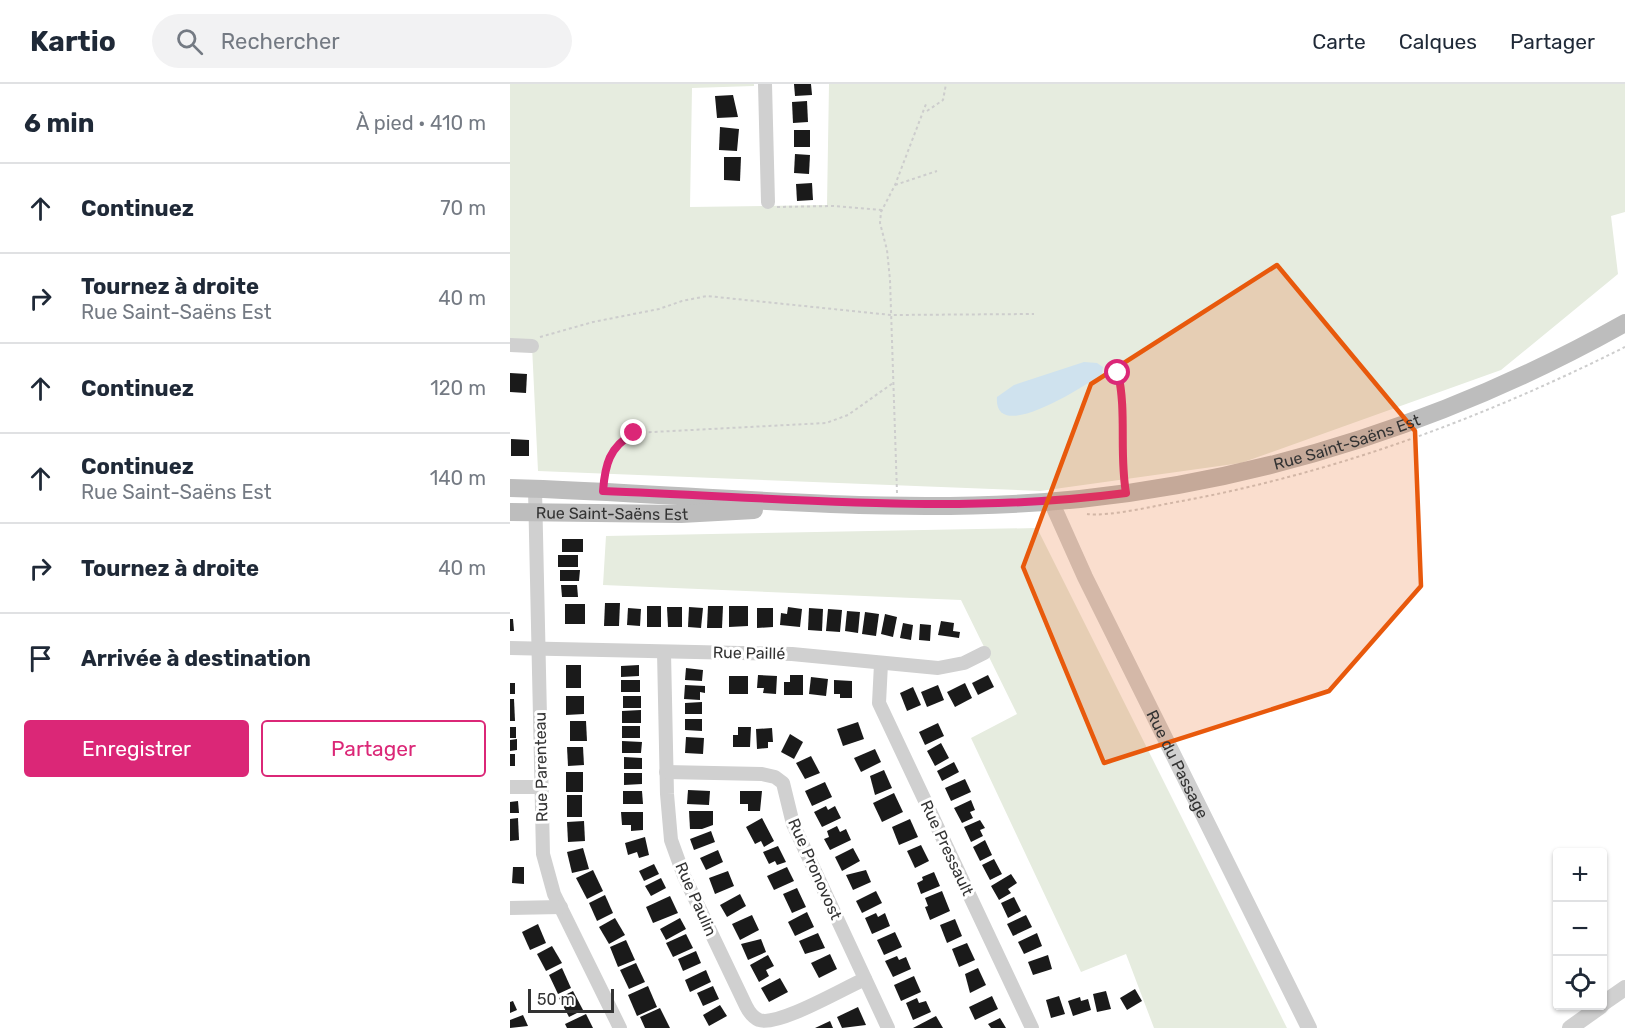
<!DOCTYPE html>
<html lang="fr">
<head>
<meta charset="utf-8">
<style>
  :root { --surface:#fff; --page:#f2f2f3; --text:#1f2937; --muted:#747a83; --line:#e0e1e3; --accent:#db2777 }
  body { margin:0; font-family:Rubik,sans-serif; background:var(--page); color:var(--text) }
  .controls { position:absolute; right:18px; bottom:18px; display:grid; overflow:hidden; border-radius:6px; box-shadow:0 2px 4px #0004 }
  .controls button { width:54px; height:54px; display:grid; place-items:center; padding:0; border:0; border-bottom:2px solid var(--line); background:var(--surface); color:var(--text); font:30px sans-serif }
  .scale { position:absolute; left:18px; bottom:15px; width:86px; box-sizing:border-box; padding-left:6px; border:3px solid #333; border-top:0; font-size:16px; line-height:21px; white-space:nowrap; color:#333; -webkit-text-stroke:4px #fff; paint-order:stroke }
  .stop { position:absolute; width:18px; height:18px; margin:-14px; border:4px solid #db2777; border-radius:50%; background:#fff }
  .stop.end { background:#db2777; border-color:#fff; box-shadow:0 2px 6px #0008 }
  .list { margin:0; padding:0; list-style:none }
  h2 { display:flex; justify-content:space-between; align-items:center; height:78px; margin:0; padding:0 24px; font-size:26px }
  h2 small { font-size:20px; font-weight:400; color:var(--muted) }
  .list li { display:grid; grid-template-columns:39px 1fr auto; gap:18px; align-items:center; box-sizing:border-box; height:90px; padding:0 24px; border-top:2px solid var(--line) }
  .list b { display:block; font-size:22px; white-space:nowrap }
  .list p { margin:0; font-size:20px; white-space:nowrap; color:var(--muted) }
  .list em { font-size:20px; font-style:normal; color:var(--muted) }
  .actions { display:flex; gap:12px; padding:18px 24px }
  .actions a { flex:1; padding:14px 0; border:2px solid var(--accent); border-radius:6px; text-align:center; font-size:21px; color:var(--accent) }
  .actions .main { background:var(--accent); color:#fff }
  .icon { flex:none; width:33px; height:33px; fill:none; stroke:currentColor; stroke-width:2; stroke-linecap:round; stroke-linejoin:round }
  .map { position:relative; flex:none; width:1115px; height:944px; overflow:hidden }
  header { display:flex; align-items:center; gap:36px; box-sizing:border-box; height:84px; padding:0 30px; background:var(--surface); border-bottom:2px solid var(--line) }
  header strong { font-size:28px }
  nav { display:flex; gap:33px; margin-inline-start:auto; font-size:21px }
  .search { width:420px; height:54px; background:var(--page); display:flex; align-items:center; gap:15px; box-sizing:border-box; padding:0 21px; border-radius:33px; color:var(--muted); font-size:22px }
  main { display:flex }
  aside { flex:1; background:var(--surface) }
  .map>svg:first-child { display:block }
  .green { fill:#e6ecdf }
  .water { fill:#cfe2ee }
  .building { fill:#1a1a1a }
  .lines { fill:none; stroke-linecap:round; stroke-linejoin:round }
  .path { stroke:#cdcdcd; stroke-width:2; stroke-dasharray:3 3; stroke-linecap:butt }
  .service { stroke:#d0d0d0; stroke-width:7 }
  .minor { stroke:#d0d0d0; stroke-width:14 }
  .tertiary { stroke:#d0d0d0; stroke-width:16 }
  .secondary { stroke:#bdbdbd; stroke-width:18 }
  .route { stroke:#db2777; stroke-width:8 }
  .marked { fill:#e8590c; fill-opacity:0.2; stroke:#e8590c; stroke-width:4.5; stroke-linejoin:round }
  .labels { text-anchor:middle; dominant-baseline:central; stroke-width:6; stroke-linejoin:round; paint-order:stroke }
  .street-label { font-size:16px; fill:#333; stroke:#fff }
</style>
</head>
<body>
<header>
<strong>Kartio</strong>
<div class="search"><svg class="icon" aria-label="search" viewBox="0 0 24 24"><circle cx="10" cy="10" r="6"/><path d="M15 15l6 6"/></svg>Rechercher</div>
<nav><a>Carte</a><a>Calques</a><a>Partager</a></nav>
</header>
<main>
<aside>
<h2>6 min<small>À pied · 410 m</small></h2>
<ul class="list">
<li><svg class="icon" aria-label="ahead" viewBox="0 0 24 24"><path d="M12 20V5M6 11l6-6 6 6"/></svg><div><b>Continuez</b></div><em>70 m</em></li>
<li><svg class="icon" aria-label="right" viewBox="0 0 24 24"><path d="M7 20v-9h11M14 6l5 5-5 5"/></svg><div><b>Tournez à droite</b><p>Rue Saint-Saëns Est</p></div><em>40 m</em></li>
<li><svg class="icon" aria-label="ahead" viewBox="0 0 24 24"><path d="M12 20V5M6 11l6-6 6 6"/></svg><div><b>Continuez</b></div><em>120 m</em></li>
<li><svg class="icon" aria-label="ahead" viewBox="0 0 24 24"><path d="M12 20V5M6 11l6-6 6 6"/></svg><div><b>Continuez</b><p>Rue Saint-Saëns Est</p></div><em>140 m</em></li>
<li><svg class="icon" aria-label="right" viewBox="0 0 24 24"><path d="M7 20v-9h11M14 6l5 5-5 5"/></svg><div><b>Tournez à droite</b></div><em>40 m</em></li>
<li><svg class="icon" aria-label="arrive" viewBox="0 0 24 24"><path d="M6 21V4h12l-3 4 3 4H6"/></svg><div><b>Arrivée à destination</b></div></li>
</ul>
<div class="actions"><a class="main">Enregistrer</a><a>Partager</a></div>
</aside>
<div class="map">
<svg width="1115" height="944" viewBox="0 0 1115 944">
  <rect width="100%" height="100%" fill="#fff"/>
  <g class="green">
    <path d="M0,0H244V2L182,4L180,123L317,121L319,0H1115V128L1101,132L1108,190L991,286L731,379L530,407L28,387L22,262L0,261Z"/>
    <path d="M527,444L777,944H644L616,870L571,888L461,654L507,630L451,516L93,501L96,452Z"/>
  </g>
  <path class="water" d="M574,278L587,279L593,283L592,290C576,301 483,362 487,313L504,301Z"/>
  <g class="building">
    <path d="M284,0H301L302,11L285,12Z"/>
    <path d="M223,11L228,33L207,34L205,12Z"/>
    <path d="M297,17L298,38L283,39L282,18Z"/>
    <path d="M210,43L229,45L227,67L209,66Z"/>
    <rect x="284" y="46" width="16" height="17"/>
    <path d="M285,70L300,71L299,90L284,89Z"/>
    <path d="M214,73H231L230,97L214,96Z"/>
    <path d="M302,99L303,116L287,117L286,100Z"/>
    <path d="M0,289L17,290L16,309L0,308Z"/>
    <path d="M1,355L19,356V372H1Z"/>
    <rect x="52" y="455" width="21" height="13"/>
    <rect x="48" y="471" width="20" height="12"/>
    <path d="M50,486H70L69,497H50Z"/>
    <path d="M51,501H67L68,513H52Z"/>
    <path d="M95,519H110L109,542H94Z"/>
    <rect x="55" y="520" width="20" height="20"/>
    <rect x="137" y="522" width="14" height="21"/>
    <path d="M198,522H213L212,544H197Z"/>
    <path d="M219,522H238V542L219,543Z"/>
    <path d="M157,523H172V543H158Z"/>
    <path d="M179,523L193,524L191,544L178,543Z"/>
    <path d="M278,523L292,525L290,543L270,541L271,529L277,530Z"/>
    <path d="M118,524L131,525L130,542L117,541Z"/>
    <path d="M247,524H263V543L247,544Z"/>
    <path d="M299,524L313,525L312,547L298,546Z"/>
    <path d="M318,525L332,526L330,548L316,547Z"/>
    <path d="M337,527L350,528L348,549L335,547Z"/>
    <path d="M355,528L369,530L366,552L352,550Z"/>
    <path d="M375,530L387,533L383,553L371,550Z"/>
    <path d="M0,535H3L4,547H0Z"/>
    <path d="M431,537L444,539L443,547L450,548L449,554L428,551Z"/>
    <path d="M393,539L403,541L401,556L390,554Z"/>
    <path d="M410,540L421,541L420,557L409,556Z"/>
    <rect x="56" y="581" width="15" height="23"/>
    <path d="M129,581V592L111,593V582Z"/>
    <path d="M176,584L193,586L192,597L175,596Z"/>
    <path d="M248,591L267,592L266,610L253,609L254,604H247Z"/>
    <path d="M280,591H293V611H274V598H280Z"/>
    <path d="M478,591L484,603L468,611L462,599Z"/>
    <rect x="219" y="592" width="19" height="18"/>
    <path d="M301,593L318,595L316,612L299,610Z"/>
    <rect x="111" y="596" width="19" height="12"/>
    <path d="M324,596L342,597V614H330V610H324Z"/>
    <rect x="0" y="599" width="5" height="11"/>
    <path d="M455,599L462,614L445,623L437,608Z"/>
    <path d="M175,601L195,602V609L190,608V616L174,615Z"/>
    <path d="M428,601L434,616L417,623L411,608Z"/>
    <path d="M403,603L411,621L397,627L390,609Z"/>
    <path d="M56,612H74V630L56,631Z"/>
    <rect x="113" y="612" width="18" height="12"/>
    <path d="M0,615H4L5,637H0Z"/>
    <path d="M192,618V630H175V619Z"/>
    <path d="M131,626V639H112V627Z"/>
    <path d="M175,635H192V647L175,646Z"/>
    <path d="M60,637H76L77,657H60Z"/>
    <path d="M348,638L354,655L333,662L327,645Z"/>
    <path d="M428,639L434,652L415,661L409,648Z"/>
    <rect x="112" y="642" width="18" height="12"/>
    <rect x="0" y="643" width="6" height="11"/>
    <path d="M228,643H241L240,663H223V651H228Z"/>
    <path d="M262,644L263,658H258V664L247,665L246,645Z"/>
    <path d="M280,650L293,658L284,675L271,668Z"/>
    <path d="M176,653L194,654L193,670L175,669Z"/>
    <path d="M7,655V666L0,667V656Z"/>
    <path d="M112,657L132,658L131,669H112Z"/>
    <path d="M431,659L439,674L425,682L417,667Z"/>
    <path d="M57,663H73L74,681L58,682Z"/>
    <path d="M365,665L371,678L351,688L344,674Z"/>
    <rect x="0" y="670" width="5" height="12"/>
    <path d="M301,672L310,689L295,695L286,679Z"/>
    <path d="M114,673L132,674V685H114Z"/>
    <path d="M444,678L449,688L432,697L427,687Z"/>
    <path d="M374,686L382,704L365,711L360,692Z"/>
    <rect x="56" y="688" width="17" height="20"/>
    <path d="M114,689H132V700L114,701Z"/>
    <path d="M455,695L461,708L441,717L435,704Z"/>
    <path d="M315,698L322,713L302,722L295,707Z"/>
    <path d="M178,706L200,707L199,721L177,720Z"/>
    <path d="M113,707H132L133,720H113Z"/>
    <path d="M230,707H252L250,727H238V720H230Z"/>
    <path d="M384,709L393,728L372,738L363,719Z"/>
    <rect x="57" y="711" width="15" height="22"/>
    <path d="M461,716L465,726L460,728L463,734L452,739L444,724Z"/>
    <path d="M8,717L9,729H0V718Z"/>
    <path d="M316,722L318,726L325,722L331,734L312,743L304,728Z"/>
    <path d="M179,727H203V741L192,745H180Z"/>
    <path d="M111,728H133V746L121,747V741H112Z"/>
    <path d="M8,734L9,756L0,757V735Z"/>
    <path d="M252,734L264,757L254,763L251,757L245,760L236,743Z"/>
    <path d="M400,735L408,753L389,761L382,743Z"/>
    <path d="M470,736L475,744L470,746L473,752L461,758L454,743Z"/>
    <path d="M74,737L75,757L58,758L57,738Z"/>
    <path d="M327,742L330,748L336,745L341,756L320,766L314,755L319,753L317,747Z"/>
    <path d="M201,747L205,758L184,766L180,755Z"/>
    <path d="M135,753L139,771L129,774L127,768L118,771L115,759Z"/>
    <path d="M475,756L482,771L470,777L463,763Z"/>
    <path d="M411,761L419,777L405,784L397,767Z"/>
    <path d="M268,762L276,778L267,781L265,777L259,780L253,768Z"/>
    <path d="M73,764L79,785L62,789L57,768Z"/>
    <path d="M343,764L350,777L332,787L325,773Z"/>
    <path d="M208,766L213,778L196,786L190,774Z"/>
    <path d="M484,775L492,790L480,796L472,781Z"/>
    <path d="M144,780L149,790L134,797L129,787Z"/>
    <path d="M3,783H14V800L2,799Z"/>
    <path d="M277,783L284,797L264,806L257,792Z"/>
    <path d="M83,786L93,807L77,815L66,794Z"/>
    <path d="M356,786L361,798L343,806L336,791Z"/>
    <path d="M218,787L224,802L205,810L199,794Z"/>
    <path d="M424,788L430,802L411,810L407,799L413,796L412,793Z"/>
    <path d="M501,790L507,799L498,805L501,809L489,816L481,802Z"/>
    <path d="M151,794L156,804L141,812L135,802Z"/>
    <path d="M287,804L296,823L282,829L273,810Z"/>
    <path d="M366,807L372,819L352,829L346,817Z"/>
    <path d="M432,807L440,827L420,836L415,823L418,822L415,814Z"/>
    <path d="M230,810L236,822L217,833L210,821Z"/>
    <path d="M95,811L103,829L87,837L79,819Z"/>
    <path d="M160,812L168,829L143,839L136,823Z"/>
    <path d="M504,813L511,827L498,834L491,819Z"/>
    <path d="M297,828L304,843L285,852L278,838Z"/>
    <path d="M366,829L368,833L375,829L380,842L362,850L355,834Z"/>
    <path d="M242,831L249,846L230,856L222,840Z"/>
    <path d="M516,831L522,843L503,852L497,840Z"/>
    <path d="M105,834L115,851L99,860L89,843Z"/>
    <path d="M170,834L176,845L156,856L150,845Z"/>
    <path d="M445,835L452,852L437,859L430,841Z"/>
    <path d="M28,840L36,859L20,866L12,848Z"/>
    <path d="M385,848L392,863L374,871L367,856Z"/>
    <path d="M308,849L315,864L295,870L289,857Z"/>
    <path d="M527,849L532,862L514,870L508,858Z"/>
    <path d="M176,850L183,864L163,873L156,859Z"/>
    <path d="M251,855L256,868L238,876L231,860Z"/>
    <path d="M116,856L125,876L108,883L100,863Z"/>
    <path d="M457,859L465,876L449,883L442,865Z"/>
    <path d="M42,862L52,879L36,887L27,870Z"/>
    <path d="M186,867L191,879L173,887L168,875Z"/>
    <path d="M320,870L327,885L309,894L301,879Z"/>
    <path d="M258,871L264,882L256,886L259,892L249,898L240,881Z"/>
    <path d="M538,871L542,885L523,891L518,878Z"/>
    <path d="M387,872L389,876L396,873L401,885L383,893L375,877Z"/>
    <path d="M126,879L135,898L119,905L110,886Z"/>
    <path d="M52,884L61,904L48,910L39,891Z"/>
    <path d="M468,884L476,901L460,909L455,890Z"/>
    <path d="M196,886L201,898L180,908L175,896Z"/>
    <path d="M404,892L411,908L391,917L384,901Z"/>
    <path d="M270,894L278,908L259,918L251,904Z"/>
    <path d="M138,902L147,923L127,932L118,911Z"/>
    <path d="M203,902L209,915L193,922L187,909Z"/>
    <path d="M625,905L632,917L617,926L610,914Z"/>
    <path d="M63,907L73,926L59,933L49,914Z"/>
    <path d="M596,907L601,925L587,928L583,910Z"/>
    <path d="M482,912L488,925L465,936L459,923Z"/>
    <path d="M549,912L555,930L541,934L536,916Z"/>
    <path d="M570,913L571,917L578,915L581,926L563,932L558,917Z"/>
    <path d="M407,914L409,919L416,917L421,928L403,936L396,919Z"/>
    <path d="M3,917L7,926L0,929V918Z"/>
    <path d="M210,921L217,932L199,942L193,931Z"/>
    <path d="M348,923L356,941L332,944L327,933Z"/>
    <path d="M150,924L160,944H135L130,933Z"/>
    <path d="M76,930L83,944H57L55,940Z"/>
    <path d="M13,931L18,942L0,944V936Z"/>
    <path d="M426,932L433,944H403Z"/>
    <path d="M490,934L496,944H481L478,940Z"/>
    <path d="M320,937L323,944H305Z"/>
  </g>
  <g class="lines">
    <g class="path">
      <path d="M417,27L433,16L436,0"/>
      <path d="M385,101L427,87"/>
      <path d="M267,123L323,122L372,126"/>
      <path d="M30,253L83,238L149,225L172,217L197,212L381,231L524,230"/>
      <path d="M94,395C96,374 105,360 124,349L316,339L338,331L383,299"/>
      <path d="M387,409L380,196L377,166L370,139L371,128L385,101L416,20"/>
      <path d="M577,430C600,433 648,421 672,417C828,388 973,334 1115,263"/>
    </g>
    <path class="service" d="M607,289C617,328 609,369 616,409"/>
    <g class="minor">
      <path d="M255,0L258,118"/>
      <path d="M0,261L22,262"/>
      <path d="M25,405L33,770L44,810L110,944"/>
      <path d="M0,564L282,570L428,584L454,579L474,569"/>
      <path d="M154,568L157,710L161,756L174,792L236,922C239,928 242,933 249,936C268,943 334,904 355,895"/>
      <path d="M371,580L369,619L522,944"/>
      <path d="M156,688L252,690L265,693L273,699L283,740L378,944"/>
      <path d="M0,703H31"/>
      <path d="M0,824L51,823"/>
    </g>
    <g class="tertiary">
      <path id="s1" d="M541,417L575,493L799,944"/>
      <path d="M1092,920L1115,904"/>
      <path d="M1060,944L1091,922"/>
    </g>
    <g class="secondary">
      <path id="s2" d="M0,404C189,409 381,434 570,415C761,395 948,333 1115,239"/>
      <path id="s3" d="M0,428L171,430L244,426"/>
    </g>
  </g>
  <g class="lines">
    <path class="route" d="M124,349C99,363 95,381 93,407C267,413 441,432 616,409C609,369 617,328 608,289"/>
  </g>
  <path class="marked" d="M767,181L905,347L911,502L819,607L594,679L513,483L581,300Z"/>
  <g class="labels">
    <g class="street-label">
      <text stroke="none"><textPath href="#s2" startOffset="844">Rue Saint-Saëns Est</textPath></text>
      <text stroke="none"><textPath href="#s3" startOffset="102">Rue Saint-Saëns Est</textPath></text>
      <text transform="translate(239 569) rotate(1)">Rue Paillé</text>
      <text stroke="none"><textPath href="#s1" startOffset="292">Rue du Passage</textPath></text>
      <text transform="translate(31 683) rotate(-91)">Rue Parenteau</text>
      <text transform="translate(437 764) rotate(65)">Rue Pressault</text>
      <text transform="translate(305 785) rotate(66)">Rue Pronovost</text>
      <text transform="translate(186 815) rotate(66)">Rue Paulin</text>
    </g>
  </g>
</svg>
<div class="controls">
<button>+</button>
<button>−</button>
<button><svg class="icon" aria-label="locate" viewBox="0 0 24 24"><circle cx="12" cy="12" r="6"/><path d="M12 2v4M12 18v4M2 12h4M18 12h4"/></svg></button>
</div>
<div class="scale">50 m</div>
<div class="stop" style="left:608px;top:289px"></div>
<div class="stop end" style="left:124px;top:349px"></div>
</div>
</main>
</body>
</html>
